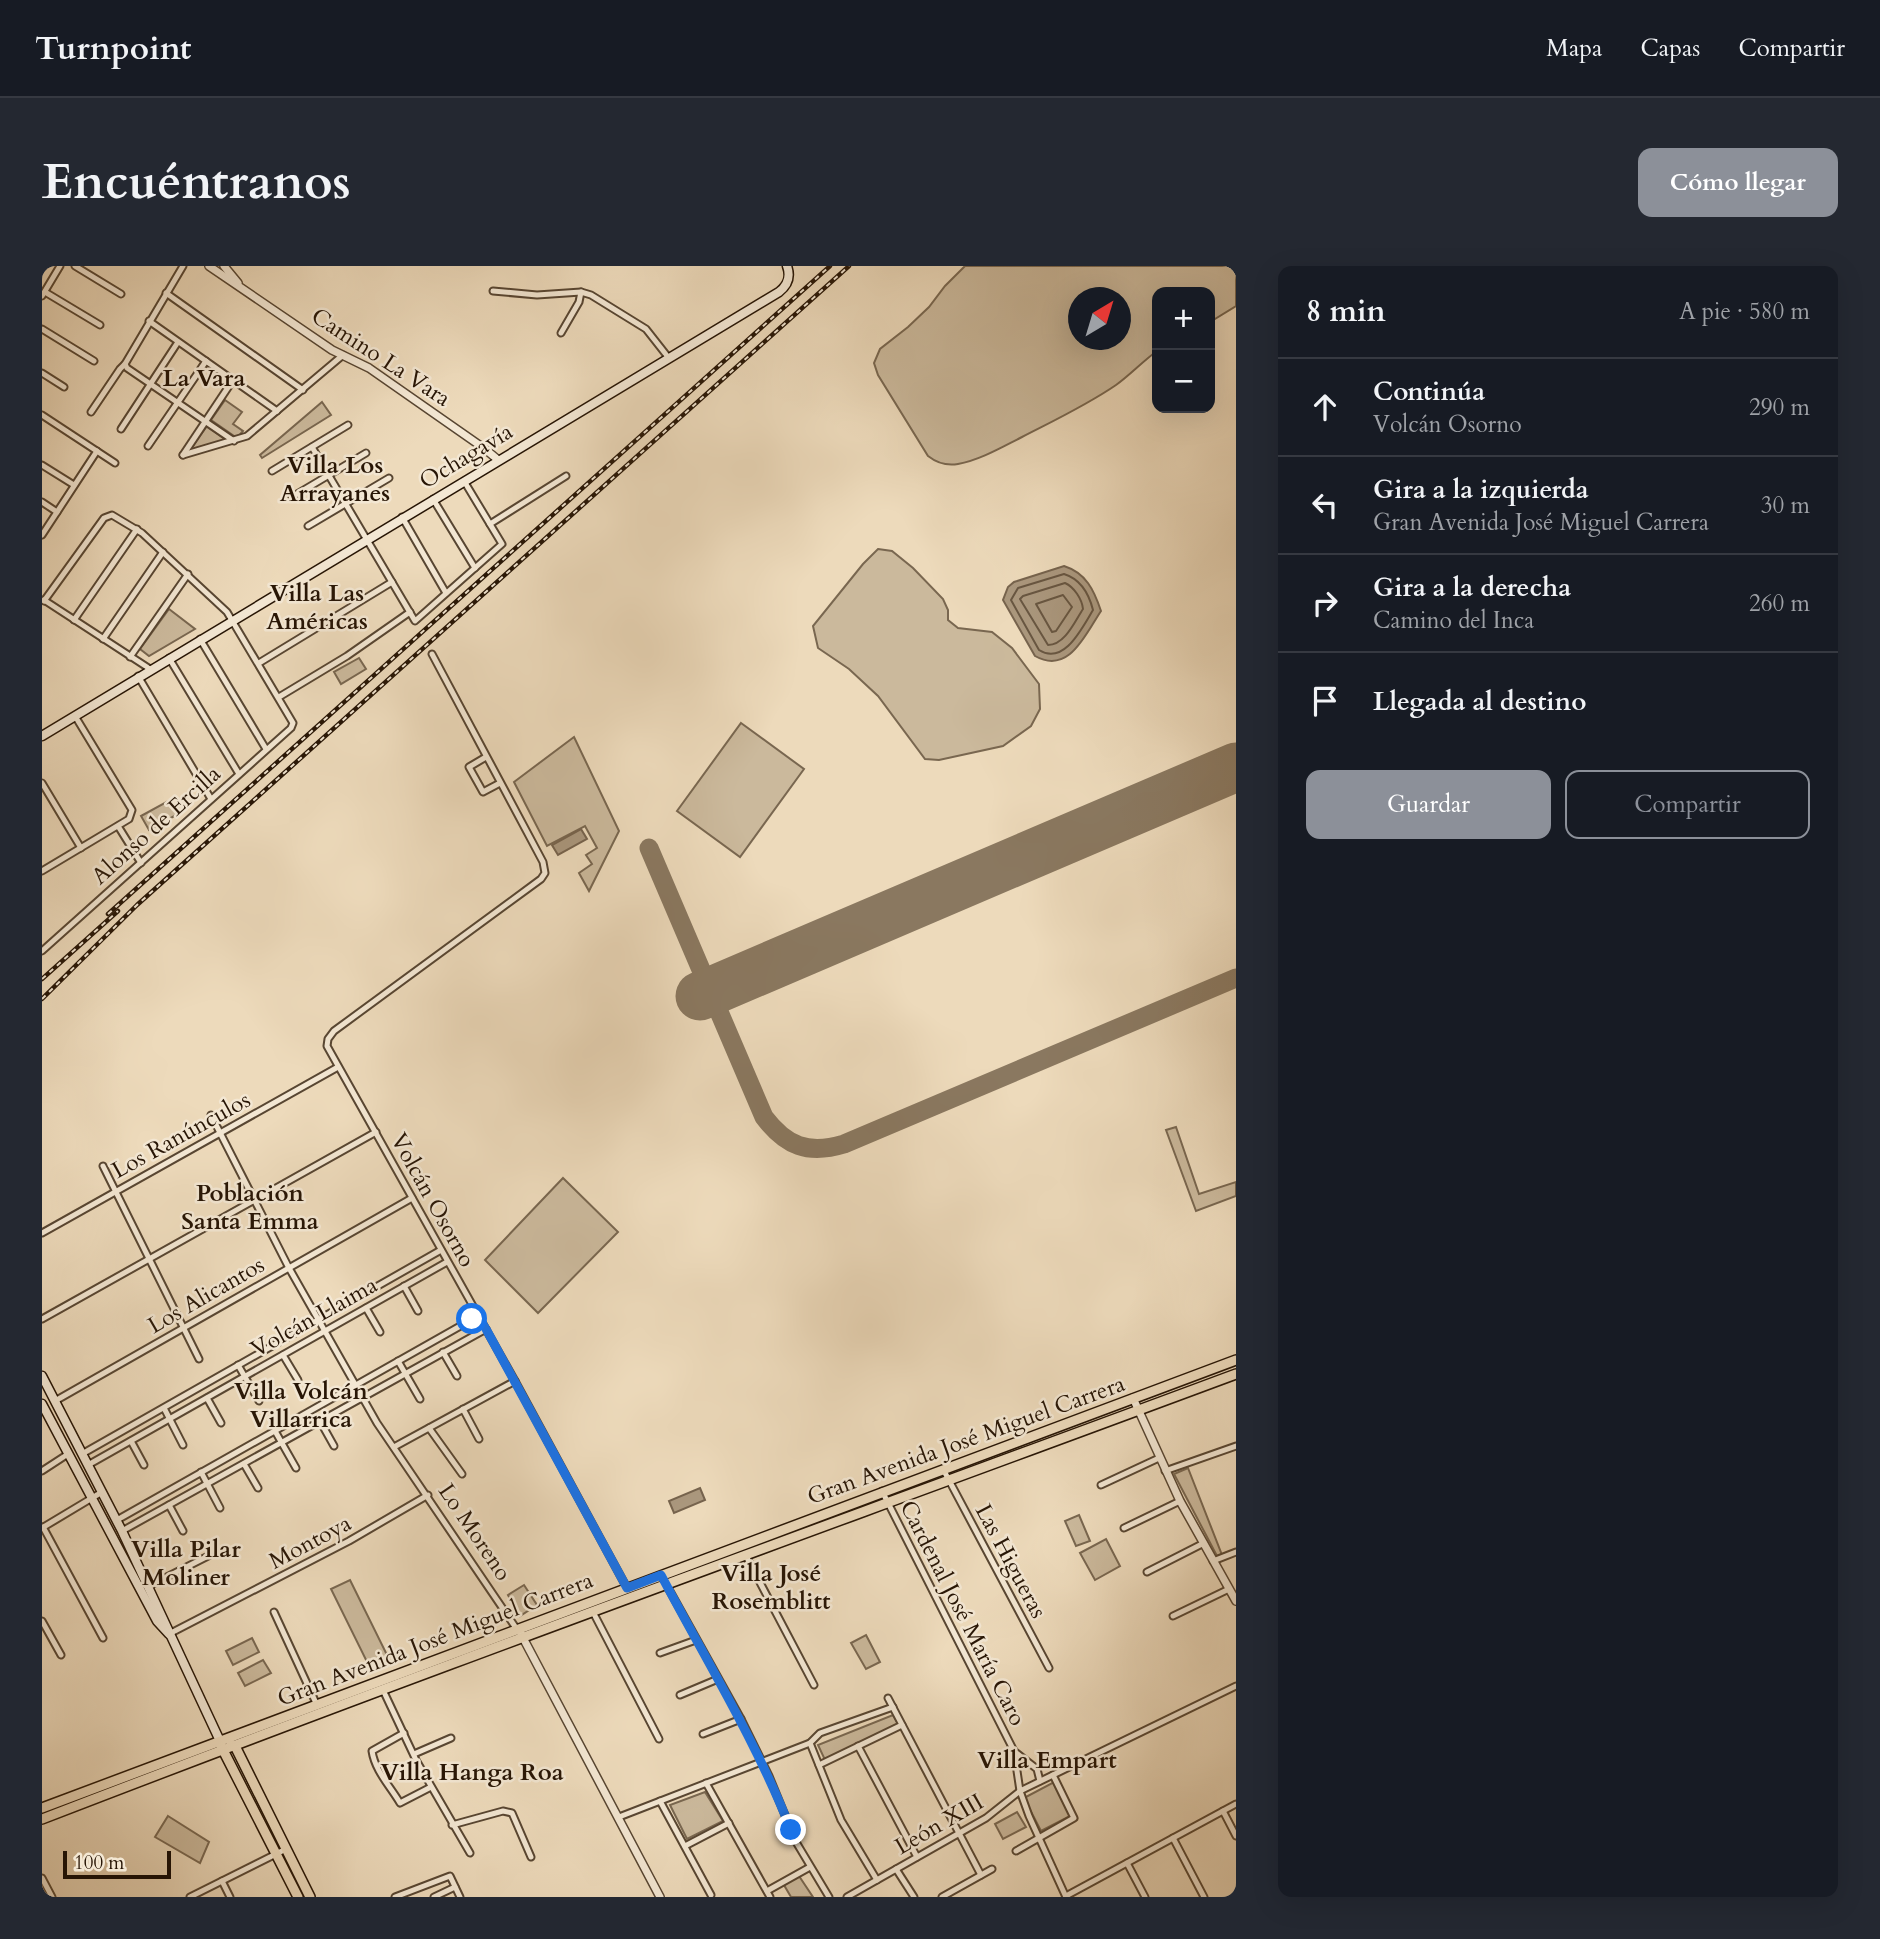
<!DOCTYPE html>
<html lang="es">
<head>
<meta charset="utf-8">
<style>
  :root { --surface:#171b24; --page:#242831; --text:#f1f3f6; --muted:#9ea1a6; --line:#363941; --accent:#8c9099 }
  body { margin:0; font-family:Cardo,serif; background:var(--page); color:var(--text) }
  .controls { position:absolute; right:21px; top:21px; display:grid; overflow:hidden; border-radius:14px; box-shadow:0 7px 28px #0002 }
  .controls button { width:63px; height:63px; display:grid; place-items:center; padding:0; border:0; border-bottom:2px solid var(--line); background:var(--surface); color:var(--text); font:35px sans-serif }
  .compass { position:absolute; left:1026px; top:21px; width:63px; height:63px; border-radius:50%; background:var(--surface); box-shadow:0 7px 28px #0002; rotate:38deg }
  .scale { position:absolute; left:21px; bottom:18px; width:108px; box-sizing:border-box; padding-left:7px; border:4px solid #271505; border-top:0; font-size:19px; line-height:24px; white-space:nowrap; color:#271505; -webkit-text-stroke:5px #f3e7d3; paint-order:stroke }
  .stop { position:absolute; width:21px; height:21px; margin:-16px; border:5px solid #1a73e8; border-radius:50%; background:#fff }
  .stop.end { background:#1a73e8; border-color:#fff; box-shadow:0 2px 7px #0008 }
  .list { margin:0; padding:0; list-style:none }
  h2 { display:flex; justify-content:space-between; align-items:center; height:91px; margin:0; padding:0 28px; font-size:30px }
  h2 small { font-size:23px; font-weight:400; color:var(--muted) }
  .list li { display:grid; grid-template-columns:46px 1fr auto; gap:21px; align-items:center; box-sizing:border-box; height:98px; padding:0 28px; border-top:2px solid var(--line) }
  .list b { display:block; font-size:26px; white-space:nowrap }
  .list p { margin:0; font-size:23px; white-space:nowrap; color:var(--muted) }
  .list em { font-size:23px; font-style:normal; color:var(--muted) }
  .actions { display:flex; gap:14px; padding:21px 28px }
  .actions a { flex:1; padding:16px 0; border:2px solid var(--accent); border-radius:14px; text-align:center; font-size:24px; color:var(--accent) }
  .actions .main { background:var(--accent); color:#fff }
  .icon { flex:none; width:38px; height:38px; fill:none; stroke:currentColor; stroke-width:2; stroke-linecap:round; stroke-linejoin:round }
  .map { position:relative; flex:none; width:1194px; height:1631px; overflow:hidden; border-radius:14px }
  header { display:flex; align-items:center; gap:42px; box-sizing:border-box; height:98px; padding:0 35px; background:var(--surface); border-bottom:2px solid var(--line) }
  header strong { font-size:33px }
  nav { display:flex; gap:38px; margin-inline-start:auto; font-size:24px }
  .intro { display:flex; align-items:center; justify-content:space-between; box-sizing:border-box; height:168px; padding:0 42px }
  h1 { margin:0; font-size:49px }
  .button { padding:18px 32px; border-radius:14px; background:var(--accent); color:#fff; font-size:24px; font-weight:700 }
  main { display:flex; gap:42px; padding:0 42px }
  aside { flex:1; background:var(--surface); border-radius:14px; box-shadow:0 7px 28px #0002 }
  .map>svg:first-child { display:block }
  .green { fill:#cbb99c; stroke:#796750; stroke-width:2; fill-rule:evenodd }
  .water { fill:#aa977d; stroke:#76634d; stroke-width:2 }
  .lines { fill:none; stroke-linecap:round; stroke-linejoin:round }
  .shore { stroke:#685641; stroke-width:2 }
  .taxiway { stroke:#8a7860; stroke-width:19 }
  .runway { stroke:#8a7860; stroke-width:49 }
  .minor-casing { stroke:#584632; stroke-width:9 }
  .tertiary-casing { stroke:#584632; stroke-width:10 }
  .secondary-casing { stroke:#271505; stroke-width:11 }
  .primary-casing { stroke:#271505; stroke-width:12 }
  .minor { stroke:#f3e7d3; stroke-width:5 }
  .tertiary { stroke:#f3e7d3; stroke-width:7 }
  .secondary { stroke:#f3e7d3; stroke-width:8 }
  .primary { stroke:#eddabb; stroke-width:9 }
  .rail-casing { stroke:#271505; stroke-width:4.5 }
  .rail { stroke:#f3e7d3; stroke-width:2; stroke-dasharray:5; stroke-linecap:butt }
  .route { stroke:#1a73e8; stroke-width:9 }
  .labels { text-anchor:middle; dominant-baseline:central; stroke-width:5; stroke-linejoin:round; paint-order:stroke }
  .street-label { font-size:23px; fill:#271505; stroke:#f3e7d3 }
  .neighbourhood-label { font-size:24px; font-weight:bold; fill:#271505; stroke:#f3e7d3 }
</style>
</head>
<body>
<header>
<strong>Turnpoint</strong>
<nav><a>Mapa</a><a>Capas</a><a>Compartir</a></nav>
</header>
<div class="intro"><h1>Encuéntranos</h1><a class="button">Cómo llegar</a></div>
<main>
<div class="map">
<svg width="1194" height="1631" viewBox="0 0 1194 1631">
  <rect width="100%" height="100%" fill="#eddabb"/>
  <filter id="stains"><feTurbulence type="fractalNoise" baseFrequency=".00286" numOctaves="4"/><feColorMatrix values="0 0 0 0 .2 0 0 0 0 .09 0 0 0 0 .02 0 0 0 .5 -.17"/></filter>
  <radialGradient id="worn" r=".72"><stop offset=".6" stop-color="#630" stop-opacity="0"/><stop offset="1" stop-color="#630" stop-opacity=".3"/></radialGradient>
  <g class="green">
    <path d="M923,0H1194V40L1168,56V26H1115V85C1101,95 1088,109 1074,119C1045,139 1011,155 980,171C960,181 938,194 916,198C905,200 895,197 886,190L836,109L832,97L838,83L866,61L887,41L903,20ZM1036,32H1078V74H1036Z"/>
    <path d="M183,134L200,146L191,158L201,165L195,172L169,154Z"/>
    <path d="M280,136L289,149L220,192L218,189Z"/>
    <path d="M165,160L184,174L148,184Z"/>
    <path d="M836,283L850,285L871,302L901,333L906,344V354L916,362L950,366L970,382L997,418L998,443L989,460L961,480L897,494L883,493L836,430L807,403L776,382L771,360L821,298Z"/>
    <path d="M127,343L153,363L107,390L98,383Z"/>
    <path d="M317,392L324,403L299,418L292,406Z"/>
    <path d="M699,457L762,503L698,591L635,545Z"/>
    <path d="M532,471L577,565L547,625L537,607L550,598L544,589L555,582L543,560L505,580L472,516Z"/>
    <path d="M128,534L136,548L107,564L99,550Z"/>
    <path d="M1134,861L1157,928L1194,916V930L1154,945L1124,864Z"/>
    <path d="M521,912L576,966L496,1047L443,994Z"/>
    <path d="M1146,1202L1180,1289L1175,1290L1132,1208Z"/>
    <path d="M1037,1249L1048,1275L1034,1280L1023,1255Z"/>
    <path d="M1064,1273L1078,1300L1053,1314L1038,1287Z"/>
    <path d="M308,1314L348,1395L329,1404L289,1323Z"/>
    <path d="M482,1319L495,1339L478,1350L466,1329Z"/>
    <path d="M824,1369L838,1396L824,1403L809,1377Z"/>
    <path d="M210,1372L217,1386L191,1399L184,1385Z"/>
    <path d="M221,1394L229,1407L203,1420L196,1407Z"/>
    <path d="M851,1449L856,1458L783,1494L776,1479Z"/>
    <path d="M1014,1515L1032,1548L999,1565L982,1532Z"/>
    <path d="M663,1526L681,1555L645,1573L628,1539Z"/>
    <path d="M975,1546L984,1561L961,1573L953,1558Z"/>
    <path d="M126,1550L167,1576L158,1597L113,1571Z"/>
    <path d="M757,1610L771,1631H749L742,1619Z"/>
  </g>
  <g class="water">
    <path d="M1022,300C1044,307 1052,324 1059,345C1043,369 1027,409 993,390L961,334L966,321L972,316Z"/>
    <path d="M539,563L545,573L516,589L510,579Z"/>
    <path d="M658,1222L663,1234L632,1247L627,1235Z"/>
  </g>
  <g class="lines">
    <g class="shore">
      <path d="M1022,308C1038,313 1047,328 1051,344C1040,362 1022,400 997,384L969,334L976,322Z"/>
      <path d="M1023,317C1032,321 1040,333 1041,343C1033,355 1023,379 1006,379L978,333L981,330Z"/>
      <path d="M1021,329L1030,341L1014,365L1010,366L994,338Z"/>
    </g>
    <path class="taxiway" d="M607,582L722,851C744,880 766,889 802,878L1194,712"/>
    <path class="runway" d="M658,730L1194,501"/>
    <g class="minor-casing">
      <g id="minor">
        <path d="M33,0L79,28"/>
        <path d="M451,25L495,29L539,26L549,29L604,63L626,91"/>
        <path d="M3,26L58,59"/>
        <path d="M124,27L261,124"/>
        <path d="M0,30L18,0"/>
        <path d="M107,55L235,145"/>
        <path d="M0,63L52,95"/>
        <path d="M519,67L537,36L539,26"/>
        <path d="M83,98L85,102L192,175"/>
        <path d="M0,107L22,121"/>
        <path d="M49,146L78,103L83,98L141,0"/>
        <path d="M0,149L73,197"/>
        <path d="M79,163L136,76"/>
        <path d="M106,180L164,95"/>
        <path d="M270,181L373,355L460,278L422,215"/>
        <path d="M141,189L205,170L301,89"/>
        <path d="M141,189L191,114"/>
        <path d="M0,199L32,219"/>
        <path d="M230,205L306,159"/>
        <path d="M250,231L324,187"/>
        <path d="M391,233L433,302"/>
        <path d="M0,236L15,246"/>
        <path d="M360,251L404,327"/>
        <path d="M448,258L524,210"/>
        <path d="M266,260L347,212"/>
        <path d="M0,269L55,185"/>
        <path d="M2,334L108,403"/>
        <path d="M32,354L95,263"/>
        <path d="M61,373L121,286"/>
        <path d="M158,373L224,483"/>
        <path d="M390,388L501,596L503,607L499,613L292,765L286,773L285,780L473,1115L585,1322"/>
        <path d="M88,391L146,308"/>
        <path d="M127,392L197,508"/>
        <path d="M217,397L350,316"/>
        <path d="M96,410L169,533"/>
        <path d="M237,431L305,390L368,346"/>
        <path d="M444,491L427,501L441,526L458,517"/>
        <path d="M0,517L39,582"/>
        <path d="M76,560L99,597"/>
        <path d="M0,605L87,553L90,544L33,450"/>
        <path d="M0,685L249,462L251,457L185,346L100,267L70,249L62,252L2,335"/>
        <path d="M169,849L247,1002L335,1157L474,1362"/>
        <path d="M61,900L157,1093"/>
        <path d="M0,967L296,801"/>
        <path d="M362,1020L376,1045"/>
        <path d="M324,1042L338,1066"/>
        <path d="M0,1053L334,866"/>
        <path d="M401,1086L415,1110"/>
        <path d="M241,1089L256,1114"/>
        <path d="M356,1095L378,1133"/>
        <path d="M196,1099L217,1135"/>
        <path d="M165,1132L179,1157"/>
        <path d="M13,1135L370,932"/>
        <path d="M122,1142L141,1179"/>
        <path d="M421,1143L437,1173"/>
        <path d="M278,1155L292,1180"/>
        <path d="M387,1162L420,1208"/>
        <path d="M233,1165L254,1202"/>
        <path d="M89,1175L102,1199"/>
        <path d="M352,1181L473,1115"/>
        <path d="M40,1188L399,984"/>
        <path d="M202,1198L216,1222"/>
        <path d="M46,1199L405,996"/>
        <path d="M901,1203L1007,1402"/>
        <path d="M0,1205L26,1188"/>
        <path d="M1123,1205L1194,1180"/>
        <path d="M159,1206L178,1242"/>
        <path d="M1059,1219L1117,1192"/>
        <path d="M840,1225L972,1485L978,1525L987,1550L1024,1631"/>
        <path d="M127,1239L141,1265"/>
        <path d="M75,1254L436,1050"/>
        <path d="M1,1261L61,1372"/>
        <path d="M0,1262L60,1226"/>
        <path d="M1082,1262L1138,1235"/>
        <path d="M80,1265L444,1063"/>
        <path d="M703,1288L772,1419"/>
        <path d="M1171,1295L1194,1286"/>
        <path d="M1105,1306L1162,1277"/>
        <path d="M624,1318L699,1453L727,1510L754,1576L787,1631"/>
        <path d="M107,1320L176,1285"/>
        <path d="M232,1346L274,1437"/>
        <path d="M551,1346L617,1473"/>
        <path d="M1131,1350L1187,1323"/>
        <path d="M0,1355L19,1389"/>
        <path d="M127,1368L307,1275L386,1229"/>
        <path d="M618,1387L654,1374"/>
        <path d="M341,1424L374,1494L428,1587"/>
        <path d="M638,1429L676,1413"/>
        <path d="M846,1432L939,1609"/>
        <path d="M362,1467L330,1485C333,1505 348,1520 358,1537L389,1521"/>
        <path d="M661,1468L699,1453"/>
        <path d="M768,1477L799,1554L835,1614"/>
        <path d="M816,1480L875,1591"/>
        <path d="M972,1485L995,1503L998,1515"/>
        <path d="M372,1488L409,1472"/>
        <path d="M777,1499L860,1459"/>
        <path d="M664,1517L728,1631"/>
        <path d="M618,1535L669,1629"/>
        <path d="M1181,1545L1194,1570"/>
        <path d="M577,1551L768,1477L778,1467L851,1441"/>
        <path d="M410,1559L461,1545L470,1547L489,1591"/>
        <path d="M1131,1572L1162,1631"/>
        <path d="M643,1580L687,1557"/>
        <path d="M974,1585L1032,1552L1011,1509"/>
        <path d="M1085,1597L1103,1631"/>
        <path d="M854,1603L872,1631"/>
        <path d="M0,1612L10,1631"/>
        <path d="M180,1615L188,1631"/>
        <path d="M725,1625L768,1601"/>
        <path d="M1024,1630L1194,1538"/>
        <path d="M148,1631L244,1583"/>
        <path d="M353,1631L408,1610L418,1631"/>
        <path d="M392,1631L413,1621"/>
        <path d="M805,1631L944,1552L978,1525L1194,1420"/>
        <path d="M900,1631L950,1603"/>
      </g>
    </g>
    <g class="tertiary-casing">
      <g id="tertiary">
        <path d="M167,0L290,84L327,102L443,183L455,193"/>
        <path d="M182,0L196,17"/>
        <path d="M1091,1132L1138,1235L1194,1335"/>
        <path d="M479,1368L618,1631"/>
      </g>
    </g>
    <g class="secondary-casing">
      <g id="secondary">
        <path d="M0,470L737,26C746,19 749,11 745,0"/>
        <path d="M0,1110L80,1265L178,1475"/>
        <path d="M0,1138L115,1355L127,1368"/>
      </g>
    </g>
    <g class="primary-casing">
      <g id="primary">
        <path d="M189,1478L193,1480L268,1631"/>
        <path d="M179,1480L256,1631"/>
        <path d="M0,1542L1194,1094"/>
        <path d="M0,1553C396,1400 796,1256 1194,1108"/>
      </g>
    </g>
    <use href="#minor" class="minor"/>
    <use href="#tertiary" class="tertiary"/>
    <use href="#secondary" class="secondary"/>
    <use href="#primary" class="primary"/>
    <g class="rail-casing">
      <g id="rail">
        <path d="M66,648L788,0"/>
        <path d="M0,713L76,645"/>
        <path d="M0,733L95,639L807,0"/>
      </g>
    </g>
    <use href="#rail" class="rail"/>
  </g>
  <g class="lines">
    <path class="route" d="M430,1053L436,1050L444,1063L585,1322L619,1309C664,1394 714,1475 749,1564"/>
  </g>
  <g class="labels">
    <g class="street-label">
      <text transform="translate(339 91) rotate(33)">Camino La Vara</text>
      <text transform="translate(424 190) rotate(-31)">Ochagavía</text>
      <text transform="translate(114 559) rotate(-42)">Alonso de Ercilla</text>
      <text transform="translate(139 869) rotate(-29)">Los Ranúnculos</text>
      <text transform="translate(391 934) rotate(61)">Volcán Osorno</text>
      <text transform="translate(164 1029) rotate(-30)">Los Alicantos</text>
      <text transform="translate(272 1051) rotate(-29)">Volcán Llaima</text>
      <text transform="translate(924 1174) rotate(-20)">Gran Avenida José Miguel Carrera</text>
      <text transform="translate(433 1266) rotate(56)">Lo Moreno</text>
      <text transform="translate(268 1276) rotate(-28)">Montoya</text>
      <text transform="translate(969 1295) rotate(62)">Las Higueras</text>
      <text transform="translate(921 1347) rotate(63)">Cardenal José María Caro</text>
      <text transform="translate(393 1373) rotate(-21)">Gran Avenida José Miguel Carrera</text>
      <text transform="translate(897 1558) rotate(-30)">León XIII</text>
    </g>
    <g class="neighbourhood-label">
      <text x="162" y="112">La Vara</text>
      <text x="293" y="199">Villa Los<tspan x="293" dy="28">Arrayanes</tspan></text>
      <text x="275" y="327">Villa Las<tspan x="275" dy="28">Américas</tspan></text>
      <text x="208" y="927">Población<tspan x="208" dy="28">Santa Emma</tspan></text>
      <text x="259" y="1125">Villa Volcán<tspan x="259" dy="28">Villarrica</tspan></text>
      <text x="144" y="1283">Villa Pilar<tspan x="144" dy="28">Moliner</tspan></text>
      <text x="729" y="1307">Villa José<tspan x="729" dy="28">Rosemblitt</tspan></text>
      <text x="1005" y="1494">Villa Empart</text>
      <text x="430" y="1506">Villa Hanga Roa</text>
    </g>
  </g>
  <rect width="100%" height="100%" filter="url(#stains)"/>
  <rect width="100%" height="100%" fill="url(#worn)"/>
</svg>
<div class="controls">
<button>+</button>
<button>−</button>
</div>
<svg class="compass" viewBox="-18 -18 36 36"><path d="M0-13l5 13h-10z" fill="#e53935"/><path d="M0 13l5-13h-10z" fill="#9ea1a6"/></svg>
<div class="scale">100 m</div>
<div class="stop" style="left:430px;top:1053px"></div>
<div class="stop end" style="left:749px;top:1564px"></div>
</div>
<aside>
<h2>8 min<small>A pie · 580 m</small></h2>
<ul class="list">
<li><svg class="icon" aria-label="ahead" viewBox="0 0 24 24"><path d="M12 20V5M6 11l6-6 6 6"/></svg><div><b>Continúa</b><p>Volcán Osorno</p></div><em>290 m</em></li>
<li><svg class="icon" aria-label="left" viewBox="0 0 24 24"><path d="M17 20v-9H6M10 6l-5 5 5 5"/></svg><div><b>Gira a la izquierda</b><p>Gran Avenida José Miguel Carrera</p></div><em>30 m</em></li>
<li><svg class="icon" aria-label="right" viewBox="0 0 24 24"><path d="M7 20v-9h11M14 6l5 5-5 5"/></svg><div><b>Gira a la derecha</b><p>Camino del Inca</p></div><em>260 m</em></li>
<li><svg class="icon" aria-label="arrive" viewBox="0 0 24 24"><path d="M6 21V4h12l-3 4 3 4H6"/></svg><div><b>Llegada al destino</b></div></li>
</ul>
<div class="actions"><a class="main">Guardar</a><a>Compartir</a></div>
</aside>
</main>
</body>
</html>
